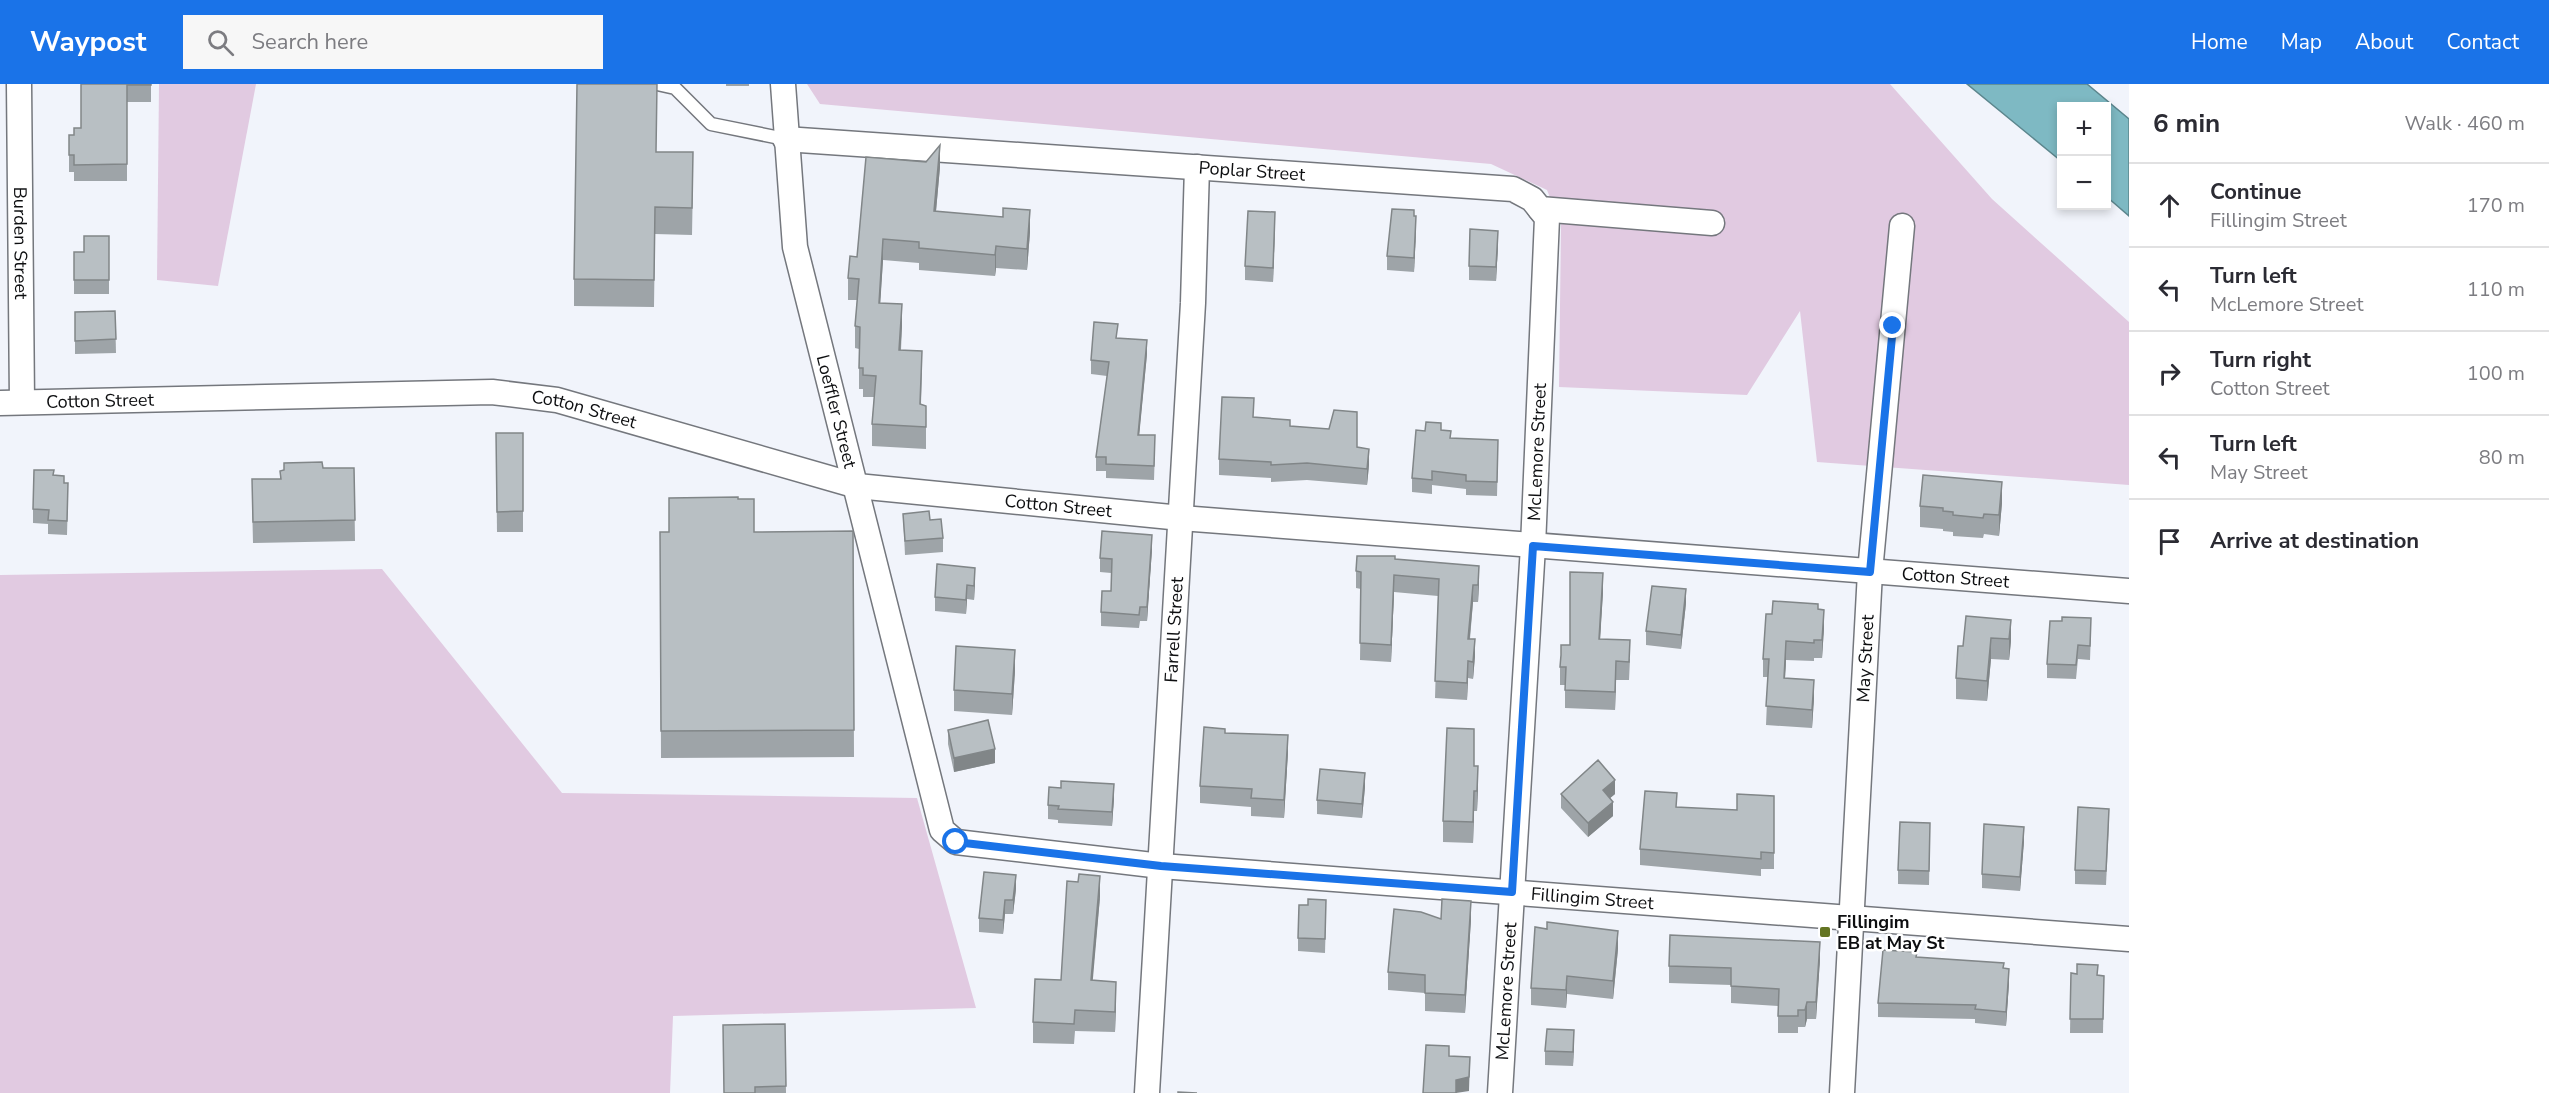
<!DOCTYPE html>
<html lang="en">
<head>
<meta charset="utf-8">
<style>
  :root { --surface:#fff; --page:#f7f7f7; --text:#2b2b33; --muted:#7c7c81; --line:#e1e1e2; --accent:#1a73e8 }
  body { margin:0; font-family:"Nunito Sans",sans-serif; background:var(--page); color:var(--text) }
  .controls { position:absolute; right:18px; top:18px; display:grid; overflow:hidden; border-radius:0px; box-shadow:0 3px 9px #0003 }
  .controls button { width:54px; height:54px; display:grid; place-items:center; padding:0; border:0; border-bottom:2px solid var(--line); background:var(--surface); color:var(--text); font:30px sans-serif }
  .stop { position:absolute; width:18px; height:18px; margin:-14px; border:4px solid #1a73e8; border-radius:50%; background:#fff }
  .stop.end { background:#1a73e8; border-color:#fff; box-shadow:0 2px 6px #0008 }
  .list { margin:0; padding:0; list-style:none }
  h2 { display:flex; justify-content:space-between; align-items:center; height:78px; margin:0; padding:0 24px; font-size:26px }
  h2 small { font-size:20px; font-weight:400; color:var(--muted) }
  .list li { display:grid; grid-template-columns:39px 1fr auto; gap:18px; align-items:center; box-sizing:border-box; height:84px; padding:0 24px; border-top:2px solid var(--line) }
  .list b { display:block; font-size:22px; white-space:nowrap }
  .list p { margin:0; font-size:20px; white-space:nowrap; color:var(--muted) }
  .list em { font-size:20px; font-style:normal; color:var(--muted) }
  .icon { flex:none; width:33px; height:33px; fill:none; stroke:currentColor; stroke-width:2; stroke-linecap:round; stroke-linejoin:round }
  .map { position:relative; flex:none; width:2129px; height:1009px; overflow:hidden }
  header { display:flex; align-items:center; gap:36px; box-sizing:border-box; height:84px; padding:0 30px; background:var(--accent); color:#fff }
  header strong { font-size:28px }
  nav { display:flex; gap:33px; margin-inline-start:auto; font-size:21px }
  .search { width:420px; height:54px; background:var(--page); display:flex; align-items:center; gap:15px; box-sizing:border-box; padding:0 21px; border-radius:0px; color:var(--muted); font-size:22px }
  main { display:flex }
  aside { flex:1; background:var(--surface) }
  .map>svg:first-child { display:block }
  .green { fill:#e1cae1 }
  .water { fill:#7eb9c3; stroke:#5c868d; stroke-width:1.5 }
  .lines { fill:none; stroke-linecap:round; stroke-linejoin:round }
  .lane-casing { stroke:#74777d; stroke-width:15 }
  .street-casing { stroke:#74777d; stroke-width:27 }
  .lane { stroke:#fff; stroke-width:12 }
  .street { stroke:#fff; stroke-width:24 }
  .wall { fill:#9ea4a8 }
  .shaded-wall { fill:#818688 }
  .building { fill:#b8bfc3; stroke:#818688; stroke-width:1.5 }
  .route { stroke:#1a73e8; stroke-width:8 }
  .poi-dot { fill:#647523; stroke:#fff; stroke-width:2 }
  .labels { text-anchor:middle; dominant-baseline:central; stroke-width:5; stroke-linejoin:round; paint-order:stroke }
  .street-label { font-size:18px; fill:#0d0e10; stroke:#fff }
  .poi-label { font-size:18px; font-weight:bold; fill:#0d0e10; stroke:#fff; text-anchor:start }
</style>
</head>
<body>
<header>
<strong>Waypost</strong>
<div class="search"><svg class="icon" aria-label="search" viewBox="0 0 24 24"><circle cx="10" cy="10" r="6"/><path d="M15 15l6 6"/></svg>Search here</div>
<nav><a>Home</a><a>Map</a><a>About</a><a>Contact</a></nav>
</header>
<main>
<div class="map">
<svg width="2129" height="1009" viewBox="0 0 2129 1009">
  <rect width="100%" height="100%" fill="#f1f4fb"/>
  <g class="green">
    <path d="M159,0H256L218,202L157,196Z"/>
    <path d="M807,0H1890L1992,115L2129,238V401L1817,378L1800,227L1747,311L1559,303L1561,141L1547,106L1491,80L820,20Z"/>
    <path d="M382,485L562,709L917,714L976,924L673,932L670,1009H0V491Z"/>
  </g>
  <path class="water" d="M1967,0H2087L2129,35V132L2107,113L2106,22H2062L2061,77Z"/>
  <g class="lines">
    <g class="lane-casing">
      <path id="lane" d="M657,0L675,4L711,40L785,55"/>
    </g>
    <g class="street-casing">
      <g id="street">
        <path id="s1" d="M19,0L22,318"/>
        <path id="s2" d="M783,0L795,163L942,746L956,758L1161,782L2129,855"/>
        <path id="s3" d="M785,55L1513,105L1532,115L1540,125L1712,139"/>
        <path id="s4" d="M0,319L492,308L557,316L857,402L1181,434L2129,507"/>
        <path id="s5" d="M1147,1009L1193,219L1197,83"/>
        <path id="s6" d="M1500,1009L1533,462L1547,134L1540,125"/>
        <path id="s7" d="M1842,1009L1870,488L1902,142"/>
      </g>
    </g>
    <use href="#lane" class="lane"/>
    <use href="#street" class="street"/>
  </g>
  <g class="wall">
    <path d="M81,0H151V18H127V97H74V88H69V68L74,51L81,44Z"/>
    <rect x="726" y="0" width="23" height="2"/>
    <path d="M657,68L693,95L692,151L655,150L654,223L574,222V195Z"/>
    <path d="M940,83L936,127L1030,148L1027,186L996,184L995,192L919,186V179L883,176L880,219L902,242L901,266L922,289L921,320L926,343V365L872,362V340L874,313H863V305H859V265L855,264V242L857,216H848V194L857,173Z"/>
    <path d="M1414,132L1416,146L1414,188L1387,186V172Z"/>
    <path d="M1275,142L1273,198L1245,196V182Z"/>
    <path d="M109,152V210H74V168H84Z"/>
    <path d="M1498,161L1496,197L1469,196V182Z"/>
    <path d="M115,227L116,269L75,270V228Z"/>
    <path d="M1118,254L1147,270L1139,351L1155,365L1154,396L1106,394V387H1096V373L1107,292L1091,290V276Z"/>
    <path d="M1254,333L1290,342L1357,363L1369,381L1367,401L1307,396L1271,398V394L1219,391V375Z"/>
    <path d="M1441,346L1451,355L1498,370L1497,412L1466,411V405L1432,401V410L1412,408V394L1425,347Z"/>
    <path d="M496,349H523V448H497Z"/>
    <path d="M323,384H354L355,457L253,459L252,416L280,395V387Z"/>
    <path d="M54,391L64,399L68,413L67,451L48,450V440L33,439V425Z"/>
    <path d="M738,415L754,448L853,447L854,673L661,674L660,448H669Z"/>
    <path d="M2002,419L1999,452L1984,450L1983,454L1953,452V448L1943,447V445L1920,443V422Z"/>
    <path d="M903,430L930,436L943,454V468L905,471Z"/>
    <path d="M1152,465L1147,537H1140L1139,544L1101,542V528L1111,507V489L1100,488V474Z"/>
    <path d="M1395,475L1479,499L1478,518H1473L1470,555L1475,572L1473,595L1468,594L1467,616L1435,614L1438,512L1394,508L1391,578L1360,576L1361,505L1356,504V487Z"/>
    <path d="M975,498L974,516L967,515L966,530L935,527V513Z"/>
    <path d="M1603,508L1600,555L1630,575L1629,596H1616L1615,626L1565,624V601H1560V583L1570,561Z"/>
    <path d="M1686,519L1681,565L1646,561V547Z"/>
    <path d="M1818,525L1824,544L1822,574H1814V577L1786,576L1785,594L1814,614L1812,644L1766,641L1768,593H1763V575L1772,530Z"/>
    <path d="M2011,536V557L2009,576L1991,575L1987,617L1956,615V594L1963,562Z"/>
    <path d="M2062,537L2091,548L2090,576L2078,575L2076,595L2047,594V580Z"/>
    <path d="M1015,587L1012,631L954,627V606Z"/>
    <path d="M948,646L995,679L954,688L948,660Z"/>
    <path d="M1225,649L1288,668L1284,734L1251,732V723L1200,719V702Z"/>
    <path d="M1474,682L1478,703L1477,727H1474L1473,759L1443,758V737Z"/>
    <path d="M1365,703L1362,734L1317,730V716Z"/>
    <path d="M1561,710H1615L1610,714L1613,732L1588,753L1561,724Z"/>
    <path d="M1114,714L1112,742L1058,739V736L1048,735V721Z"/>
    <path d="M1677,723L1774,769V785H1761V792L1640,781V765Z"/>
    <path d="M2109,739L2106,801L2075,800V786Z"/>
    <path d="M1930,753L1929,801L1898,800V786Z"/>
    <path d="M2024,757L2020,807L1982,804V790Z"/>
    <path d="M1016,805L1013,830H1005L1003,850L979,848V834Z"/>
    <path d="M1100,813L1092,897L1116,919L1115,948L1075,947L1074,960L1033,959V938L1061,896Z"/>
    <path d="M1326,830L1325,869L1298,867V854Z"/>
    <path d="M1441,835H1471L1465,929L1425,927V909L1388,906V888Z"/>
    <path d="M1618,865L1613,915L1567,910L1566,924L1531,921V904Z"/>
    <path d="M1820,875L1816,935H1807L1805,943H1798V949H1778V922L1731,919V901L1669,899V882Z"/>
    <path d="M2004,884L2009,899L2006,942L1975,939V935L1878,933V919Z"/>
    <path d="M2071,889L2104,892L2103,949H2070Z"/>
    <path d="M785,940L786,1009H724Z"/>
    <path d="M1574,960L1573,982L1545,981V967Z"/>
  </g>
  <g class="shaded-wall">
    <path d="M940,61V83L934,149V127Z"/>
    <path d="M1030,126V148L1027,186V165Z"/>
    <path d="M1275,128V142L1273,198V184Z"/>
    <path d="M1416,132V146L1414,188V174Z"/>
    <path d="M1498,147V161L1496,197V183Z"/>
    <path d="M883,155V176L879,240V219Z"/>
    <path d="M996,162V184L995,192V171Z"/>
    <path d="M902,220V242L899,288V266Z"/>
    <path d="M1147,256V270L1138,364V351Z"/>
    <path d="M1369,365V381L1367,401V385Z"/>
    <path d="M2002,398V419L1999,452V431Z"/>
    <path d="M1152,451V465L1147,537V523Z"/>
    <path d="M1479,482V499L1478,518V501Z"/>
    <path d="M975,484V498L974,516V502Z"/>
    <path d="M1603,489V508L1599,573V555Z"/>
    <path d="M1394,491V508L1391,578V561Z"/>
    <path d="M967,501V515L966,530V516Z"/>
    <path d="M1473,501V518L1468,572V555Z"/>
    <path d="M1686,505V519L1681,565V551Z"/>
    <path d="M1824,526V544L1822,574V556Z"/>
    <path d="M2011,536V557L2009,576V555Z"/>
    <path d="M1991,554V575L1987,617V597Z"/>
    <path d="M1475,555V572L1473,595V578Z"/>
    <path d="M1786,557V576L1784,612V594Z"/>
    <path d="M1015,566V587L1012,631V610Z"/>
    <path d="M1468,577V594L1467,616V599Z"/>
    <path d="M1616,577V596L1615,626V608Z"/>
    <path d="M1814,596V614L1812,644V626Z"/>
    <path d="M1288,651V668L1284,734V716Z"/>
    <path d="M995,665V679L954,688V674Z"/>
    <path d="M1478,682V703L1477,727V707Z"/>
    <path d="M1365,689V703L1362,734V720Z"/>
    <path d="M1615,696V710L1603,720V706Z"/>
    <path d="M1114,700V714L1112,742V728Z"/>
    <path d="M1474,707V727L1473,759V738Z"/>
    <path d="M1613,718V732L1588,753V739Z"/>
    <path d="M2024,743V757L2020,807V793Z"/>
    <path d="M1016,791V805L1013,830V816Z"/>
    <path d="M1100,792V813L1091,917V896Z"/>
    <path d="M1005,816V830L1003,850V836Z"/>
    <path d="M1471,817V835L1465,929V911Z"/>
    <path d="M1618,847V865L1613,915V897Z"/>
    <path d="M1820,858V875L1816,935V918Z"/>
    <path d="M2009,885V899L2006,942V928Z"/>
    <path d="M1567,892V910L1566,924V906Z"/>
    <path d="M1116,898V919L1115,948V928Z"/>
    <path d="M1807,918V935L1805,943V926Z"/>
    <path d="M1574,946V960L1573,982V968Z"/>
    <path d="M1470,973L1469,1007L1456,1009V996Z"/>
  </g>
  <g class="building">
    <path d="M81,0H151V1H127V80L74,81V71H69V51H74V44H81Z"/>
    <path d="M577,0H657L656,68H693L692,124L655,123L654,196L574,195Z"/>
    <path d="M940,61L934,127L1003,133V124L1030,126L1027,165L996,162L995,171L919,164V158L883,155L879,219L902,220L899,266L922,267L920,320L926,322V343L872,340L876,292L863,291V284H859L860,243L855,242L859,195L848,194L850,172L857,173L866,73L926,78Z"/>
    <path d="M1392,125L1414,126V132H1416L1414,174L1387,172Z"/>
    <path d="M1248,127L1275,128L1273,184L1245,182Z"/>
    <path d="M1470,145L1498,147L1496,183L1469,182Z"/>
    <path d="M84,152H109V196H74V168H84Z"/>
    <path d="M115,227L116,255L75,257V228Z"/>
    <path d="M1094,238L1118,240L1116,254L1147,256L1138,351H1155L1154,382L1106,380V373H1096L1109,278L1091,276Z"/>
    <path d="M1222,313L1254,314L1253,333L1290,336V342L1329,345L1334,326L1357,328V363L1369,365L1367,385L1307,379L1271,381V378L1219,375Z"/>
    <path d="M1426,338L1441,339V346L1451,347L1450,354L1498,356L1497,398L1466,397V391L1432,387V396L1412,394L1416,346L1425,347Z"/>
    <path d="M496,349H523V427L497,428Z"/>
    <path d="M322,378L323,384H354L355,436L253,438L252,395H281L280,387L284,386V379Z"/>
    <path d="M34,386H54L53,391L64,392V399H68L67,437L48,436L49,426L33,425Z"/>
    <path d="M1923,391L2002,398L1999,431L1984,430L1983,434L1953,431V428L1943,427V424L1920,422Z"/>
    <path d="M738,413V415H754V448L853,447L854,646L661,647L660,448H669V414Z"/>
    <path d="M929,427L930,436L941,435L943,454L905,457L903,430Z"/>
    <path d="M1102,447L1152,451L1147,523H1140L1139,531L1101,528L1102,507H1111L1112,475L1100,474Z"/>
    <path d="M1357,472H1395V475L1479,482L1478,501H1473L1468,555H1475L1473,578L1468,577L1467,599L1435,597L1439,495L1394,491L1391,561L1360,559L1361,488L1356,487Z"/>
    <path d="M937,480L975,484L974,502L967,501L966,516L935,513Z"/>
    <path d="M1570,488L1603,489L1599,555L1630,556L1629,578L1616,577L1615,608L1565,606L1566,583H1560L1561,571V561H1570Z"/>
    <path d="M1652,502L1686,505L1681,551L1646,547Z"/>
    <path d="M1773,517L1818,520V525L1824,526L1822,556H1814V559L1786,557L1784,594L1814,596L1812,626L1766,622L1769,575H1763L1766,530H1772Z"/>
    <path d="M1966,532L2011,536L2009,555L1991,554L1987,597L1956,594L1958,562H1963Z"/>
    <path d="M2062,533L2091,534L2090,562L2078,561L2076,581L2047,580L2050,537H2062Z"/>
    <path d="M956,562L1015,566L1012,610L954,606Z"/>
    <path d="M988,636L995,665L954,674L948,646Z"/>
    <path d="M1204,643L1225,645V649L1288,651L1284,716L1251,714L1252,705L1200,702Z"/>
    <path d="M1447,644L1474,645V682H1478L1477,707H1474L1473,738L1443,737Z"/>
    <path d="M1598,676L1615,696L1603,706L1613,718L1588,739L1561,710Z"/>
    <path d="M1320,685L1365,689L1362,720L1317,716Z"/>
    <path d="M1061,697L1114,700L1112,728L1058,725L1059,722L1048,721L1049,703L1061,704Z"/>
    <path d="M1645,707L1677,709L1676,723L1737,726V710L1774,712V769L1761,768V775L1640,765Z"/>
    <path d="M2078,723L2109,725L2106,787L2075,786Z"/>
    <path d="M1900,738L1930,739L1929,787L1898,786Z"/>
    <path d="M1984,740L2024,743L2020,793L1982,790Z"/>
    <path d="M984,788L1016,791L1013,816H1005L1003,836L979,834Z"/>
    <path d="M1079,790L1100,792L1091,896L1116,898L1115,928L1075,926L1074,940L1033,938L1035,895L1061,896L1067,797L1078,798Z"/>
    <path d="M1308,815L1326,816L1325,855L1298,854L1299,821H1308Z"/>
    <path d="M1442,815L1471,817L1465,911L1425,909V891L1388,888L1394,825L1421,828L1441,835Z"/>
    <path d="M1547,838L1618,847L1613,897L1567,892L1566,906L1531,904L1535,843L1547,845Z"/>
    <path d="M1670,851L1820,858L1816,918H1807L1805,926H1798V932H1778L1779,905L1731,902V884L1669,882Z"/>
    <path d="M1883,866L1917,868L1916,873L2004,879L2003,884L2009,885L2006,928L1975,925L1976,921L1878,919Z"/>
    <path d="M2077,880L2098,881L2097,891L2104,892L2103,935H2070L2071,889L2077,890Z"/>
    <path d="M785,940L786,1002L755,1003V1009H724L723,941Z"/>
    <path d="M1547,945L1574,946L1573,968L1545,967Z"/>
    <path d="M1426,961L1449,962V972L1470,973L1469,993L1456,996V1009H1423Z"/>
    <path d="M1178,1008L1197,1009H1178Z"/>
  </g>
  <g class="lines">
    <path class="route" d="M956,758L1161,782L1512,808L1533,462L1870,488L1893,242"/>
  </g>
  <rect class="poi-dot" x="1819" y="842" width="12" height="12" rx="3"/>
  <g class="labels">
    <g class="street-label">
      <text stroke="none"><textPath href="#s3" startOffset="468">Poplar Street</textPath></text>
      <text stroke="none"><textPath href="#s1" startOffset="159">Burden Street</textPath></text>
      <text stroke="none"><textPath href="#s4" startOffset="100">Cotton Street</textPath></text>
      <text stroke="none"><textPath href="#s4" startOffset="586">Cotton Street</textPath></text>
      <text stroke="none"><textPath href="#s2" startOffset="333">Loeffler Street</textPath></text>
      <text stroke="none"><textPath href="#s6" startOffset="642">McLemore Street</textPath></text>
      <text stroke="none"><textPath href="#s4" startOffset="1072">Cotton Street</textPath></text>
      <text stroke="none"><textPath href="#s4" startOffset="1972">Cotton Street</textPath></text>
      <text stroke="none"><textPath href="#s5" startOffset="464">Farrell Street</textPath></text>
      <text stroke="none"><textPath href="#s7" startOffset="435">May Street</textPath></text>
      <text stroke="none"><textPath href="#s2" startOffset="1422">Fillingim Street</textPath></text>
      <text stroke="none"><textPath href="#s6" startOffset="102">McLemore Street</textPath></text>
    </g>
    <g class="poi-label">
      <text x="1837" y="838">Fillingim<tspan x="1837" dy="21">EB at May St</tspan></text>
    </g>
  </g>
</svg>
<div class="controls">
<button>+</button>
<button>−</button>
</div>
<div class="stop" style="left:956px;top:758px"></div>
<div class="stop end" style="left:1893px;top:242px"></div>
</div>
<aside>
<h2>6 min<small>Walk · 460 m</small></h2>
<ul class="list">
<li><svg class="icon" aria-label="ahead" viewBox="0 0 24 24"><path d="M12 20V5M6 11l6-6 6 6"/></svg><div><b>Continue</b><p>Fillingim Street</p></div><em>170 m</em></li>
<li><svg class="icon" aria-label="left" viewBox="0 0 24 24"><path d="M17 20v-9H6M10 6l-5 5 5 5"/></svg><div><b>Turn left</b><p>McLemore Street</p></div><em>110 m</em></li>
<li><svg class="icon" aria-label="right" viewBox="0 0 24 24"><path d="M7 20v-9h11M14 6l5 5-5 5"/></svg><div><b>Turn right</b><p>Cotton Street</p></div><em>100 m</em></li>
<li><svg class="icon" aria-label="left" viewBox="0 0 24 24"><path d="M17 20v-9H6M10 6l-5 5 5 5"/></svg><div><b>Turn left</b><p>May Street</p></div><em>80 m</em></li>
<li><svg class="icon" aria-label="arrive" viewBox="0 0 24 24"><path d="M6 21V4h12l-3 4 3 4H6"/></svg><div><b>Arrive at destination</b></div></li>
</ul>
</aside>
</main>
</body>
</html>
